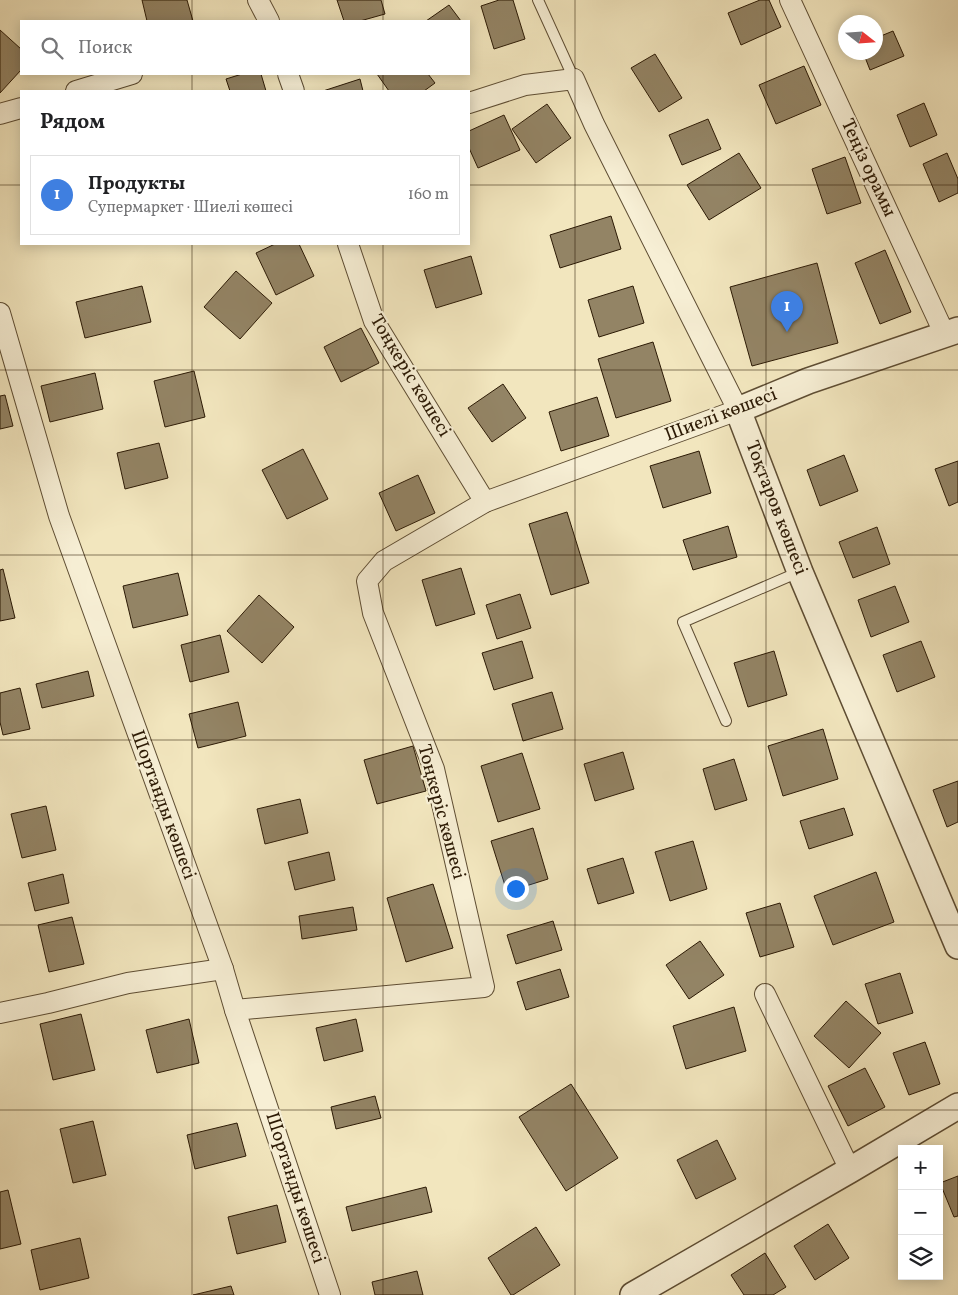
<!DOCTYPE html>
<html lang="ru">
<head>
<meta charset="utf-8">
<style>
  :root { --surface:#fff; --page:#f2f2f2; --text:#202124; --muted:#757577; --line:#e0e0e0; --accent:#8f2418 }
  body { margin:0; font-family:Vollkorn,serif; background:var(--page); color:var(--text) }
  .controls { position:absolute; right:15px; bottom:15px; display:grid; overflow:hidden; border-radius:0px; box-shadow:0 2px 12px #0003 }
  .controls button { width:45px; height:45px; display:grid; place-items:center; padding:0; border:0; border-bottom:1px solid var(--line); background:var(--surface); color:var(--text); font:25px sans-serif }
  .compass { position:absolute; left:838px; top:15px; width:45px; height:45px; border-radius:50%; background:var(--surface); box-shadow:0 2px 12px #0003; rotate:107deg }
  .you { position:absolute; left:515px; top:888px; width:18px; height:18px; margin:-12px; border:4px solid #fff; border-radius:50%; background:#1a73e8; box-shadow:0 0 0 8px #1a73e833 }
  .badge { display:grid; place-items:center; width:32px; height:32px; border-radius:50%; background:var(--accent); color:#fff; font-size:16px; font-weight:700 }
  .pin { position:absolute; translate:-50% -41px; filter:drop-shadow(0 1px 2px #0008) }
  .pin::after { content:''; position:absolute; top:26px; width:18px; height:15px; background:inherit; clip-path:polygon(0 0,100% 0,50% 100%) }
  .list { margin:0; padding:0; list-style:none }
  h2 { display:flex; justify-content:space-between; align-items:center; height:65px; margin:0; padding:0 20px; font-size:21px }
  h2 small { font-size:16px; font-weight:400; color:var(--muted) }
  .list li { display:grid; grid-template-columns:32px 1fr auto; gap:15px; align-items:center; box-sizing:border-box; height:80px; margin:0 10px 10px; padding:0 10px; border:1px solid var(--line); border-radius:0px }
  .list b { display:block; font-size:19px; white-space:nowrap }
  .list p { margin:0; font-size:16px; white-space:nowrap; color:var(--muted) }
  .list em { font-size:16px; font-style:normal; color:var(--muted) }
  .icon { flex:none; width:28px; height:28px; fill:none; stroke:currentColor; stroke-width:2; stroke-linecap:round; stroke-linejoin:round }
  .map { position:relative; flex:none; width:958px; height:1295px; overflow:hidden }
  .search { position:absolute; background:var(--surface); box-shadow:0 2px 12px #0003; left:20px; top:20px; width:450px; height:55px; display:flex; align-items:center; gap:12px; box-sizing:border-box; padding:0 18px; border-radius:0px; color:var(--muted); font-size:19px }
  .panel { position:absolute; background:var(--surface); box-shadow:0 2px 12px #0003; left:20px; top:90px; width:450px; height:155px; border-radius:0px }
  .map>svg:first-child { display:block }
  .building { fill:#938465; stroke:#2c1a05 }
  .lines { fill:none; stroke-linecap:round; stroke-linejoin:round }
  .service-casing { stroke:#5e4d33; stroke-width:12 }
  .minor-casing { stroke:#5e4d33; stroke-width:22 }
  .tertiary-casing { stroke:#5e4d33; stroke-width:28 }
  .service { stroke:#f7efd5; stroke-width:10 }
  .minor { stroke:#f7efd5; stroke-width:20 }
  .tertiary { stroke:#f7efd5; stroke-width:25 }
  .grid { fill:none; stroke:#2c1a05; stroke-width:1; stroke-opacity:0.55 }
  .labels { text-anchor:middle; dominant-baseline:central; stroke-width:4.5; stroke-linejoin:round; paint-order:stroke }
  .street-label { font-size:19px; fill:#2c1a05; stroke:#f7efd5 }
</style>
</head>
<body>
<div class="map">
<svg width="958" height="1295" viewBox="0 0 958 1295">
  <rect width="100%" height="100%" fill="#f2e6be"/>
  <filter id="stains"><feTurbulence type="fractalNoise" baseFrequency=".004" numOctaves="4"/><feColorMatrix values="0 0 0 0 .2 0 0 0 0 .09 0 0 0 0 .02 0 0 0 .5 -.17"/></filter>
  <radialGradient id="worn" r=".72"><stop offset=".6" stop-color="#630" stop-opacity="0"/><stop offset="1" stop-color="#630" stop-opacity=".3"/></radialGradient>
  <g class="building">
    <path d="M142,0H187L193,21H147Z"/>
    <path d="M337,0H381L385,14L360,21H344Z"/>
    <path d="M499,0H513L525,39L494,49L481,6Z"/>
    <path d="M760,0H769L781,27L741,45L728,13Z"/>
    <path d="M449,5L461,21H426Z"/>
    <path d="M0,30L21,49V70L0,93Z"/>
    <path d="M893,31L904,56L870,70L863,52H876V38Z"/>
    <path d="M655,54L682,98L659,112L631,68Z"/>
    <path d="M804,66L821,105L776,124L759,85Z"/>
    <path d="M242,74H261L266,91H230L226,79Z"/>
    <path d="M377,74H428L435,83L424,91H389Z"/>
    <path d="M360,79L363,91H323Z"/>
    <path d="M924,103L937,135L910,147L897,115Z"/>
    <path d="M547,104L571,138L536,163L512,129Z"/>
    <path d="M504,115L520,150L478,168L469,148V131Z"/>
    <path d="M708,119L721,149L682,165L669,135Z"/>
    <path d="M739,153L761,188L709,220L687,185Z"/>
    <path d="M947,153L958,179V193L939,202L923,164Z"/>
    <path d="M845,157L861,203L827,214L812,169Z"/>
    <path d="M611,216L621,249L560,268L550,235Z"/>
    <path d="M275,244H299L314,276L276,295L256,253Z"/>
    <path d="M885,250L911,312L880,324L855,263Z"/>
    <path d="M471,256L482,294L436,308L424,270Z"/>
    <path d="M817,263L838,343L752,366L730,287Z"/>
    <path d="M236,271L272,303L240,339L204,307Z"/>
    <path d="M142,286L151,322L85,338L76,302Z"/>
    <path d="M633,286L644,323L599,337L588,300Z"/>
    <path d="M361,328L379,363L341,382L324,347Z"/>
    <path d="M653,342L671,401L616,418L598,359Z"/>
    <path d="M194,371L205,417L165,427L154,381Z"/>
    <path d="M95,373L103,409L50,422L41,386Z"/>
    <path d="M503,384L526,418L492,442L468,408Z"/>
    <path d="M5,395L13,426L0,429V396Z"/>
    <path d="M597,397L609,436L561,451L549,412Z"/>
    <path d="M159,443L168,478L125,489L117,453Z"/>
    <path d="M303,449L328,499L287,519L262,470Z"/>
    <path d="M699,451L711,493L663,508L650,466Z"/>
    <path d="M844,455L858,491L820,506L807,470Z"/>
    <path d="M958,461V502L949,506L935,469Z"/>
    <path d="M418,475L435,513L396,531L379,493Z"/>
    <path d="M567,512L589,583L551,595L529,524Z"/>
    <path d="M728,526L737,557L693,570L683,540Z"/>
    <path d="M877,527L890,564L853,578L839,542Z"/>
    <path d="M461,568L475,614L436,626L422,580Z"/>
    <path d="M3,569L15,618L0,621V570Z"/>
    <path d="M178,573L188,615L133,628L123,586Z"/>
    <path d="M895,586L909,622L871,637L858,600Z"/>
    <path d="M520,594L531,628L497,639L486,605Z"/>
    <path d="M259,595L294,627L262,663L227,631Z"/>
    <path d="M220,635L229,672L190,682L181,645Z"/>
    <path d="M522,641L533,678L494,690L482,653Z"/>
    <path d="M921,641L935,677L897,692L883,655Z"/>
    <path d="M774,651L787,695L748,707L734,663Z"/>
    <path d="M88,671L94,696L42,708L36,684Z"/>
    <path d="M20,688L30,729L3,735L0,722V693Z"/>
    <path d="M552,692L563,729L523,741L512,704Z"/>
    <path d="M238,702L246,736L198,748L189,714Z"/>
    <path d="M823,729L838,779L783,796L768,746Z"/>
    <path d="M413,746L426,791L377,804L364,760Z"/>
    <path d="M623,752L634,789L595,801L584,764Z"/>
    <path d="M522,753L540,809L498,822L481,766Z"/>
    <path d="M734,759L747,800L715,810L703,769Z"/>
    <path d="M958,781V822L947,827L933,790Z"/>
    <path d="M300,799L308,833L265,844L257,809Z"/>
    <path d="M46,806L56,850L22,858L11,814Z"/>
    <path d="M844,808L853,835L809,849L800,821Z"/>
    <path d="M533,828L548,879L507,892L491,841Z"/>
    <path d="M693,841L707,889L670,901L655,852Z"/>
    <path d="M329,852L335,880L295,890L288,862Z"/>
    <path d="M623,858L634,893L598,904L587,869Z"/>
    <path d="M876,872L894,922L833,945L814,896Z"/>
    <path d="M63,874L69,903L35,911L28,883Z"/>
    <path d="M433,884L453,948L406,962L387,898Z"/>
    <path d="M780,903L794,947L760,957L746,913Z"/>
    <path d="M353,907L357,930L302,939L299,916Z"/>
    <path d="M72,917L84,964L49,972L38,925Z"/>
    <path d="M553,921L562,950L516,964L507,935Z"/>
    <path d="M700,941L724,975L689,999L666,965Z"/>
    <path d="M560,969L569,997L526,1010L517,982Z"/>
    <path d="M900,973L913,1013L878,1024L865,984Z"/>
    <path d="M846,1001L881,1033L849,1068L814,1036Z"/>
    <path d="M734,1007L746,1051L686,1069L673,1026Z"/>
    <path d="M81,1014L95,1070L53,1080L40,1024Z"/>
    <path d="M189,1019L199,1063L157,1073L146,1030Z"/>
    <path d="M356,1019L363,1051L324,1061L316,1028Z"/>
    <path d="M925,1042L940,1084L909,1095L893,1053Z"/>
    <path d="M865,1068L885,1107L848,1126L828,1086Z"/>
    <path d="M571,1084L618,1158L566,1191L519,1117Z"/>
    <path d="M375,1096L381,1118L336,1129L331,1107Z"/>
    <path d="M93,1121L106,1175L73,1183L60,1129Z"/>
    <path d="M237,1123L246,1156L195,1169L187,1135Z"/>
    <path d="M717,1140L736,1179L696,1199L677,1160Z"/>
    <path d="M958,1176V1216L954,1217L940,1183Z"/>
    <path d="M426,1187L432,1212L352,1231L346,1207Z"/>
    <path d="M8,1190L21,1244L0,1249V1192Z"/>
    <path d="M277,1205L286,1242L237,1254L228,1217Z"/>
    <path d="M828,1224L849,1258L815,1280L794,1246Z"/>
    <path d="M536,1227L560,1265L513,1295H511L488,1258Z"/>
    <path d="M80,1238L89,1278L40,1290L31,1250Z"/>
    <path d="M765,1253L786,1287L773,1295H744L731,1275Z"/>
    <path d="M417,1271L423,1295H375L372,1282Z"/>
    <path d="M231,1286L234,1295H193Z"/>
  </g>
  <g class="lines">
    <g class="service-casing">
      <g id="service">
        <path d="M538,0L574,79"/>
        <path d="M726,721L683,622L799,572"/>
      </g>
    </g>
    <g class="minor-casing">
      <g id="minor">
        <path d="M258,0L269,21"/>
        <path d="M790,0L945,335"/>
        <path d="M288,74L294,91"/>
        <path d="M76,91L132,74"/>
        <path d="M0,114L21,108"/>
        <path d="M348,244L374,321L485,502"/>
        <path d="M0,313L59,516L223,969L235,1010L330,1295"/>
        <path d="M765,994L850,1170"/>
        <path d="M235,1010L484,987L434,769L373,613L367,581L384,561L485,502L738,410L594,124L574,79L525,85L469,103"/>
        <path d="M0,1013L48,1003L128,983L223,969"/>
      </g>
    </g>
    <g class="tertiary-casing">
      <g id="tertiary">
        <path d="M958,330L808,381L738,410L800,572L958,946"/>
        <path d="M633,1295L850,1170L958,1106"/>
      </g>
    </g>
    <use href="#service" class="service"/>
    <use href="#minor" class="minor"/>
    <use href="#tertiary" class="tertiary"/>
  </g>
  <path class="grid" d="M192,0V21M383,0V21M575,0V1295M766,0V1295M192,74V91M383,74V91M0,185H21M469,185H958M192,244V1295M383,244V1295M0,370H958M0,555H958M0,740H958M0,925H958M0,1110H958"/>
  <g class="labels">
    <g class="street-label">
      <text transform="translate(868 168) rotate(65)">Теңіз орамы</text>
      <text transform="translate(410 376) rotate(59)">Тоңкерiс көшесі</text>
      <text transform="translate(721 415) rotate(-21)">Шиелі көшесі</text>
      <text transform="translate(776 508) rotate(69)">Тоқтаров көшесі</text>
      <text transform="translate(163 805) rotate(70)">Шортанды көшесі</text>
      <text transform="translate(441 812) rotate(75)">Тоңкерiс көшесі</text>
      <text transform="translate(295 1188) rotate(72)">Шортанды көшесі</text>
    </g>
  </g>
  <rect width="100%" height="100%" filter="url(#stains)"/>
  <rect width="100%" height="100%" fill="url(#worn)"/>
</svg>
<div class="controls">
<button>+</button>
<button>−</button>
<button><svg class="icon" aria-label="layers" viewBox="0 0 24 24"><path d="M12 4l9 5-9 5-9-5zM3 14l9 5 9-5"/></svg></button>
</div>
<svg class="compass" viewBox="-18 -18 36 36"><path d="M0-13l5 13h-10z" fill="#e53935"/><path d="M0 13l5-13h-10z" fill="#757577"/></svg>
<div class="you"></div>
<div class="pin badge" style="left:787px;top:332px;background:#3f7fe0">1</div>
<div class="search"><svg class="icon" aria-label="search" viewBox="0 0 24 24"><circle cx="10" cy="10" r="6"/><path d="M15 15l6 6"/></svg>Поиск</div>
<section class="panel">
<h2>Рядом<small></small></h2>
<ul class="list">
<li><span class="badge" style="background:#3f7fe0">1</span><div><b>Продукты</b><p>Супермаркет · Шиелі көшесі</p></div><em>160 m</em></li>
</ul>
</section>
</div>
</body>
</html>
